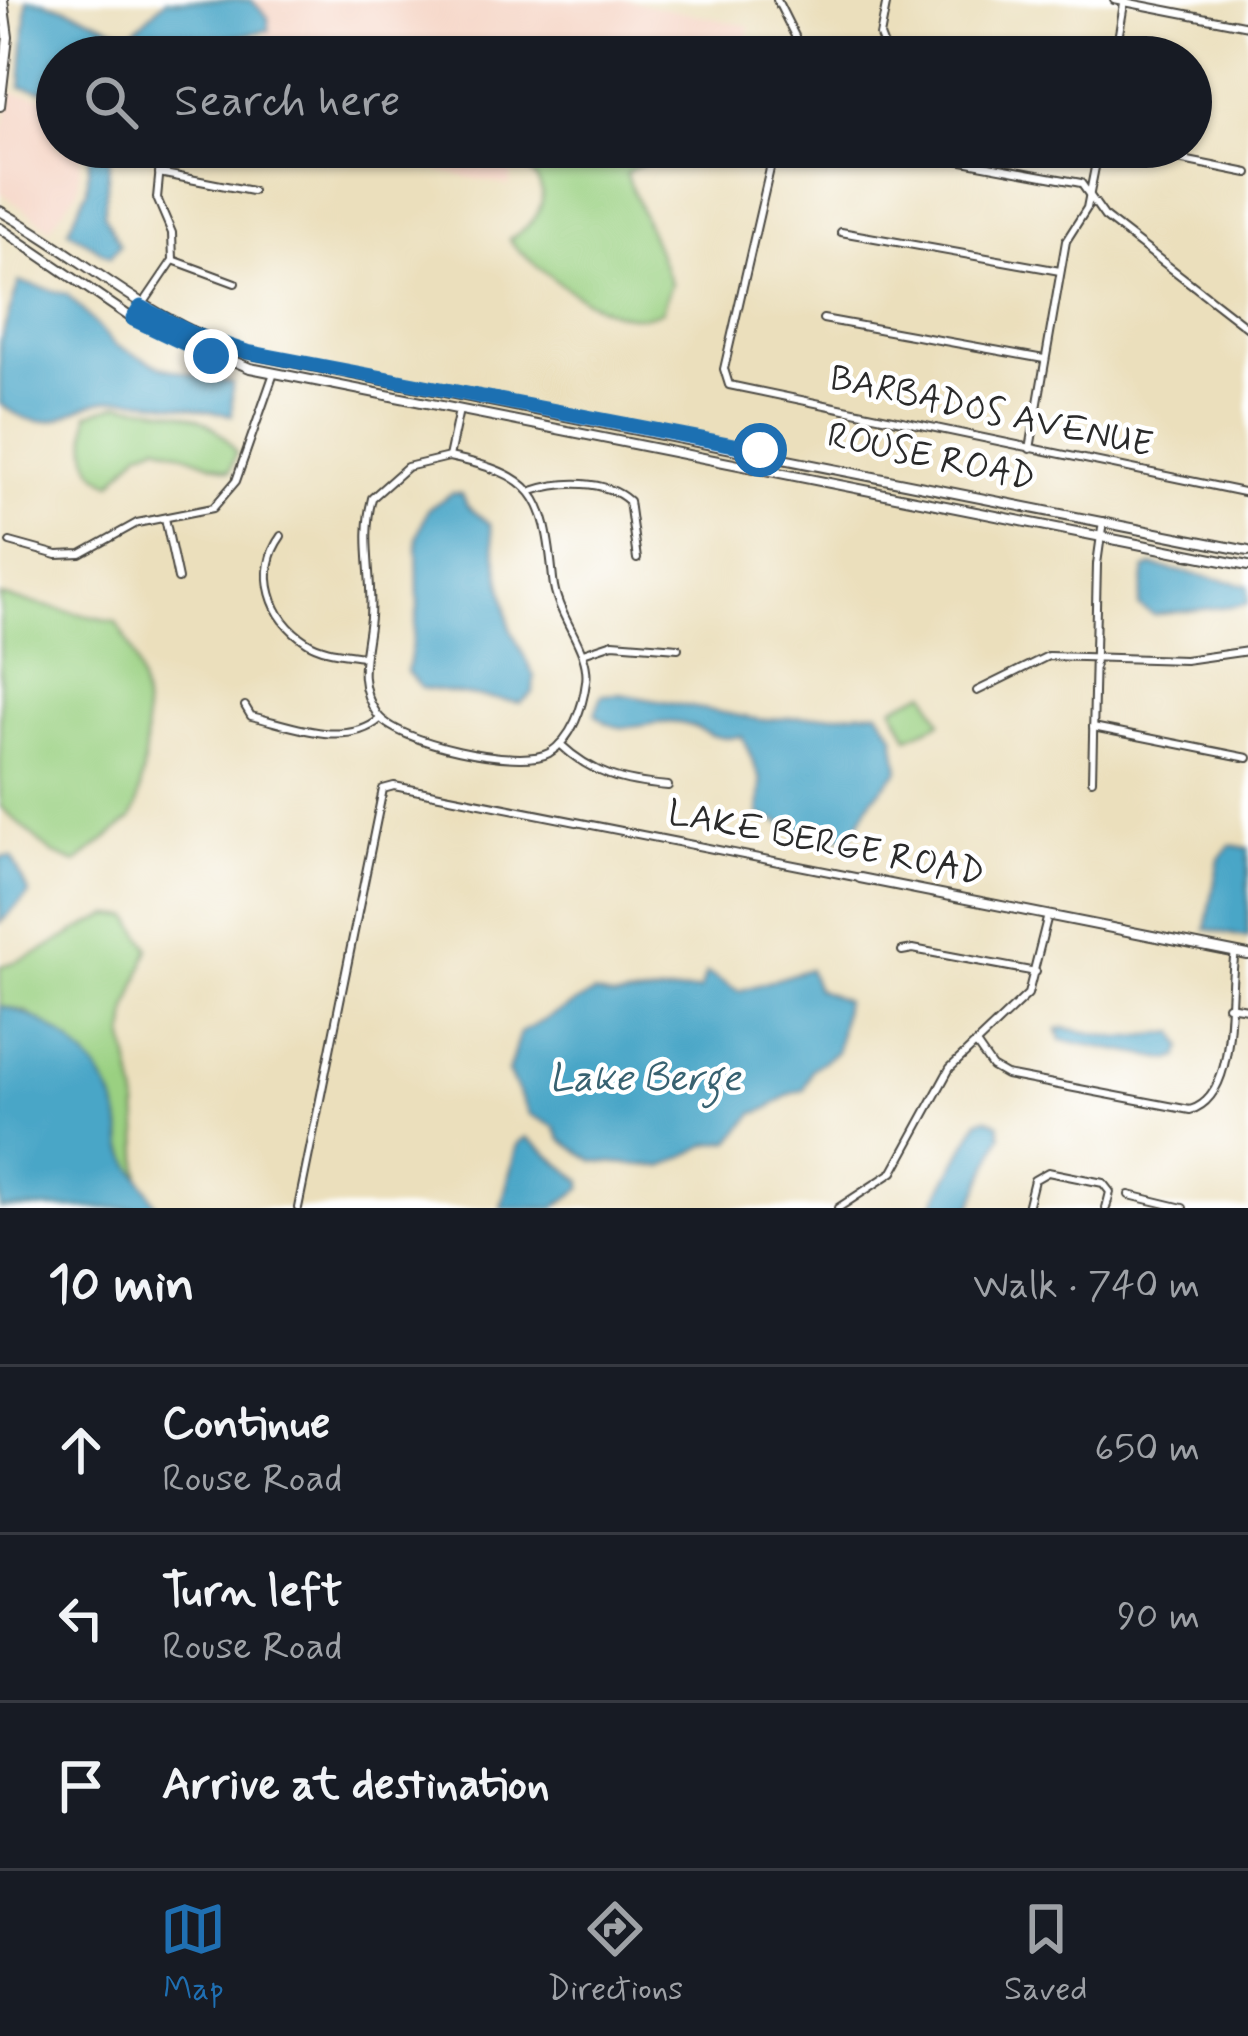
<!DOCTYPE html>
<html lang="en">
<head>
<meta charset="utf-8">
<style>
  :root { --surface:#171b24; --page:#242831; --text:#f1f3f6; --muted:#9ea1a6; --line:#363941; --accent:#1f6fb2 }
  body { margin:0; font-family:Mynerve,sans-serif; background:var(--page); color:var(--text) }
  .stop { position:absolute; width:36px; height:36px; margin:-27px; border:9px solid #1f6fb2; border-radius:50%; background:#fff }
  .stop.end { background:#1f6fb2; border-color:#fff; box-shadow:0 3px 12px #0008 }
  .list { margin:0; padding:0; list-style:none }
  h2 { display:flex; justify-content:space-between; align-items:center; height:156px; margin:0; padding:0 48px; font-size:51px }
  h2 small { font-size:39px; font-weight:400; color:var(--muted) }
  .list li { display:grid; grid-template-columns:78px 1fr auto; gap:36px; align-items:center; box-sizing:border-box; height:168px; padding:0 48px; border-top:3px solid var(--line) }
  .list b { display:block; font-size:45px; white-space:nowrap }
  .list p { margin:0; font-size:39px; white-space:nowrap; color:var(--muted) }
  .list em { font-size:39px; font-style:normal; color:var(--muted) }
  .icon { flex:none; width:66px; height:66px; fill:none; stroke:currentColor; stroke-width:2; stroke-linecap:round; stroke-linejoin:round }
  .map { position:relative; flex:none; width:1248px; height:1208px; overflow:hidden }
  .search { position:absolute; background:var(--surface); box-shadow:0 3px 9px #0004; left:36px; right:36px; top:36px; height:132px; display:flex; align-items:center; gap:30px; box-sizing:border-box; padding:0 42px; border-radius:66px; color:var(--muted); font-size:45px }
  .sheet { height:660px; background:var(--surface) }
  nav { display:flex; justify-content:space-around; align-items:center; box-sizing:border-box; height:168px; border-top:3px solid var(--line); background:var(--surface); font-size:33px; color:var(--muted) }
  nav a { display:grid; justify-items:center; gap:6px }
  nav .on { color:var(--accent) }
  .map>svg:first-child { display:block }
  .built { fill:#f5d3c2 }
  .green { fill:#9ad081; stroke:#627e56; stroke-width:3 }
  .water { fill:#48a6c7; stroke:#3a6879; stroke-width:3 }
  .lines { fill:none; stroke-linecap:round; stroke-linejoin:round }
  .minor-casing { stroke:#484641; stroke-width:10 }
  .tertiary-casing { stroke:#484641; stroke-width:12 }
  .minor { stroke:#fff; stroke-width:6 }
  .tertiary { stroke:#fff; stroke-width:8 }
  .route { stroke:#1f6fb2; stroke-width:15 }
  .labels { text-anchor:middle; dominant-baseline:central; stroke-width:9; stroke-linejoin:round; paint-order:stroke }
  .street-label { font-size:36px; fill:#2b2b2b; stroke:#fff }
  .water-label { font-size:39px; font-style:italic; fill:#386271; stroke:#fff }
</style>
</head>
<body>
<div class="map">
<svg width="1248" height="1208" viewBox="0 0 1248 1208">
  <rect width="100%" height="100%" fill="#fff"/>
  <filter id="ink" filterUnits="userSpaceOnUse"><feTurbulence type="fractalNoise" baseFrequency=".00833" numOctaves="2"/><feDisplacementMap in="SourceGraphic" scale="24" xChannelSelector="R" yChannelSelector="G"/><feConvolveMatrix kernelMatrix="1 2 1 2 8 2 1 2 1" color-interpolation-filters="sRGB"/></filter>
  <filter id="wash" filterUnits="userSpaceOnUse"><feTurbulence type="fractalNoise" baseFrequency=".004" numOctaves="4" result="noise"/><feDisplacementMap in="SourceGraphic" scale="48" xChannelSelector="R" yChannelSelector="G"/><feGaussianBlur stdDeviation="2.7" result="paint"/><feColorMatrix in="noise" values="0 0 0 0 0 0 0 0 0 0 0 0 0 0 0 0 0 1.4 0 .05"/><feComposite in="paint" operator="in"/></filter>
  <g filter="url(#wash)">
    <rect width="100%" height="100%" fill="#ebdfbc"/>
    <g class="built">
      <path d="M235,0H625L750,26L744,57H284Z"/>
      <path d="M12,93L57,98V147H82L78,190L50,228L0,192V136Z"/>
      <path d="M326,147H518L509,186Z"/>
    </g>
    <g class="green">
      <path d="M508,147H670C659,164 640,160 626,174L671,283L662,311C615,334 555,280 520,252L509,239C541,221 557,192 523,165H495Z"/>
      <path d="M119,404C164,410 211,409 236,453L230,471L158,444L140,451L112,483C81,470 86,443 88,414Z"/>
      <path d="M0,596L116,622C152,674 150,745 137,805L131,819L76,863L52,853L0,806Z"/>
      <path d="M926,692L941,722L908,737L893,707Z"/>
      <path d="M111,915L130,917L149,948L128,1010L125,1039L137,1099L140,1185L123,1146L120,1119L28,1012L0,1006V966C48,955 68,930 111,915Z"/>
    </g>
    <g class="water">
      <path d="M27,0C62,0 96,23 130,34L166,0H251L268,17L269,30L169,50L159,57H57V92L21,87Z"/>
      <path d="M90,147H111L104,214L120,245L110,257L68,230L87,190Z"/>
      <path d="M19,282L67,294L115,345L164,368L232,383V415C196,410 157,399 121,399C66,399 60,446 0,404V342Z"/>
      <path d="M452,493L462,494L467,506L490,524L510,628L534,676L533,693L521,703L421,688L407,672L418,608L417,537L428,509Z"/>
      <path d="M1152,566L1248,585V604L1153,615L1139,606L1145,569Z"/>
      <path d="M620,694L762,720L878,711L894,735L899,770L873,798L852,835L826,839L759,815L761,781L742,736C707,743 706,726 678,723C647,719 620,740 595,714L602,695Z"/>
      <path d="M1230,845L1248,848V938L1206,929L1219,859Z"/>
      <path d="M0,857H12L29,894L0,923Z"/>
      <path d="M809,969L817,989L845,1001L837,1052L812,1069L804,1090C783,1093 774,1110 755,1113L731,1141L709,1144L663,1167L594,1161L561,1140L555,1127L529,1114L508,1072L520,1033L594,993L614,998L700,990L706,973L739,991Z"/>
      <path d="M0,1006C51,1016 104,1063 119,1115C122,1127 121,1140 125,1152C133,1172 150,1189 157,1208H0Z"/>
      <path d="M1064,1028L1120,1038L1176,1032L1183,1047L1179,1057L1170,1060L1061,1040L1058,1029Z"/>
      <path d="M987,1118L999,1124L1001,1135L971,1208H931L979,1120Z"/>
      <path d="M526,1137L582,1181V1188L554,1208H501L517,1144Z"/>
    </g>
  </g>
  <g filter="url(#ink)">
    <g class="lines">
      <g class="minor-casing">
        <g id="minor">
          <path d="M777,0L795,36V57"/>
          <path d="M887,0L880,36L885,49L914,57"/>
          <path d="M1114,0L1248,26"/>
          <path d="M1115,57L1124,4"/>
          <path d="M775,147L724,369L729,385L1248,493"/>
          <path d="M887,147L1081,183L1105,217L1248,328"/>
          <path d="M1118,147L1248,173"/>
          <path d="M159,173L252,191"/>
          <path d="M841,232L1060,271"/>
          <path d="M173,260L235,283"/>
          <path d="M133,319L173,260L172,233L157,198L162,147"/>
          <path d="M823,319L1044,359"/>
          <path d="M1030,449L1066,241L1087,208L1099,147"/>
          <path d="M449,457C535,475 545,494 553,579C556,617 591,649 586,682C583,707 572,739 549,753C520,769 396,743 377,714C354,680 367,653 370,617C373,576 361,539 372,498L407,467Z"/>
          <path d="M449,457L459,410"/>
          <path d="M532,491C562,481 605,479 629,501L637,559"/>
          <path d="M165,518L178,579"/>
          <path d="M281,536C255,572 270,619 307,642C322,652 344,653 362,656"/>
          <path d="M10,542L57,555L81,554L137,523L213,508L236,481L274,373"/>
          <path d="M583,653L613,643L678,648"/>
          <path d="M977,691L1048,656L1185,660L1248,651"/>
          <path d="M245,706L251,716C290,725 345,749 380,719"/>
          <path d="M1093,727L1248,758"/>
          <path d="M560,744C593,775 623,782 668,786"/>
          <path d="M1092,780L1097,564L1103,521"/>
          <path d="M902,951L913,949L1036,972"/>
          <path d="M1228,1006L1248,1009"/>
          <path d="M976,1044L992,1067L1006,1075L1190,1110C1240,1096 1227,994 1235,952"/>
          <path d="M1129,1195L1183,1208"/>
          <path d="M298,1208L383,789L394,786L860,878"/>
          <path d="M838,1208L893,1172L950,1068L1028,994L1048,915"/>
          <path d="M1027,1208L1034,1180L1048,1172L1103,1183L1110,1192L1106,1208"/>
        </g>
      </g>
      <g class="tertiary-casing">
        <g id="tertiary">
          <path d="M0,106L8,37L3,0"/>
          <path d="M0,211C90,261 145,320 247,353L1248,551"/>
          <path d="M0,228L133,319L250,368L1248,566"/>
          <path d="M860,878L1248,955"/>
        </g>
      </g>
      <use href="#minor" class="minor"/>
      <use href="#tertiary" class="tertiary"/>
    </g>
  </g>
  <g class="lines" filter="url(#ink)">
    <path class="route" d="M211,356L133,319L141,307L191,333L247,352L760,450"/>
  </g>
  <g class="labels">
    <g class="street-label">
      <text transform="translate(991 413) rotate(12)">BARBADOS AVENUE</text>
      <text transform="translate(931 458) rotate(12)">ROUSE ROAD</text>
      <text transform="translate(826 844) rotate(11)">LAKE BERGE ROAD</text>
    </g>
    <g class="water-label">
      <text x="645" y="1079">Lake Berge</text>
    </g>
  </g>
</svg>
<div class="stop" style="left:760px;top:450px"></div>
<div class="stop end" style="left:211px;top:356px"></div>
<div class="search"><svg class="icon" aria-label="search" viewBox="0 0 24 24"><circle cx="10" cy="10" r="6"/><path d="M15 15l6 6"/></svg>Search here</div>
</div>
<section class="sheet">
<h2>10 min<small>Walk · 740 m</small></h2>
<ul class="list">
<li><svg class="icon" aria-label="ahead" viewBox="0 0 24 24"><path d="M12 20V5M6 11l6-6 6 6"/></svg><div><b>Continue</b><p>Rouse Road</p></div><em>650 m</em></li>
<li><svg class="icon" aria-label="left" viewBox="0 0 24 24"><path d="M17 20v-9H6M10 6l-5 5 5 5"/></svg><div><b>Turn left</b><p>Rouse Road</p></div><em>90 m</em></li>
<li><svg class="icon" aria-label="arrive" viewBox="0 0 24 24"><path d="M6 21V4h12l-3 4 3 4H6"/></svg><div><b>Arrive at destination</b></div></li>
</ul>
</section>
<nav>
<a class="on"><svg class="icon" aria-label="map" viewBox="0 0 24 24"><path d="M3 6l6-2 6 2 6-2v14l-6 2-6-2-6 2zM9 4v14M15 6v14"/></svg>Map</a>
<a><svg class="icon" aria-label="directions" viewBox="0 0 24 24"><path d="M12 3l9 9-9 9-9-9zM9 14v-3h6M13 9l2 2-2 2"/></svg>Directions</a>
<a><svg class="icon" aria-label="saved" viewBox="0 0 24 24"><path d="M7 4h10v16l-5-4-5 4z"/></svg>Saved</a>
</nav>
</body>
</html>
